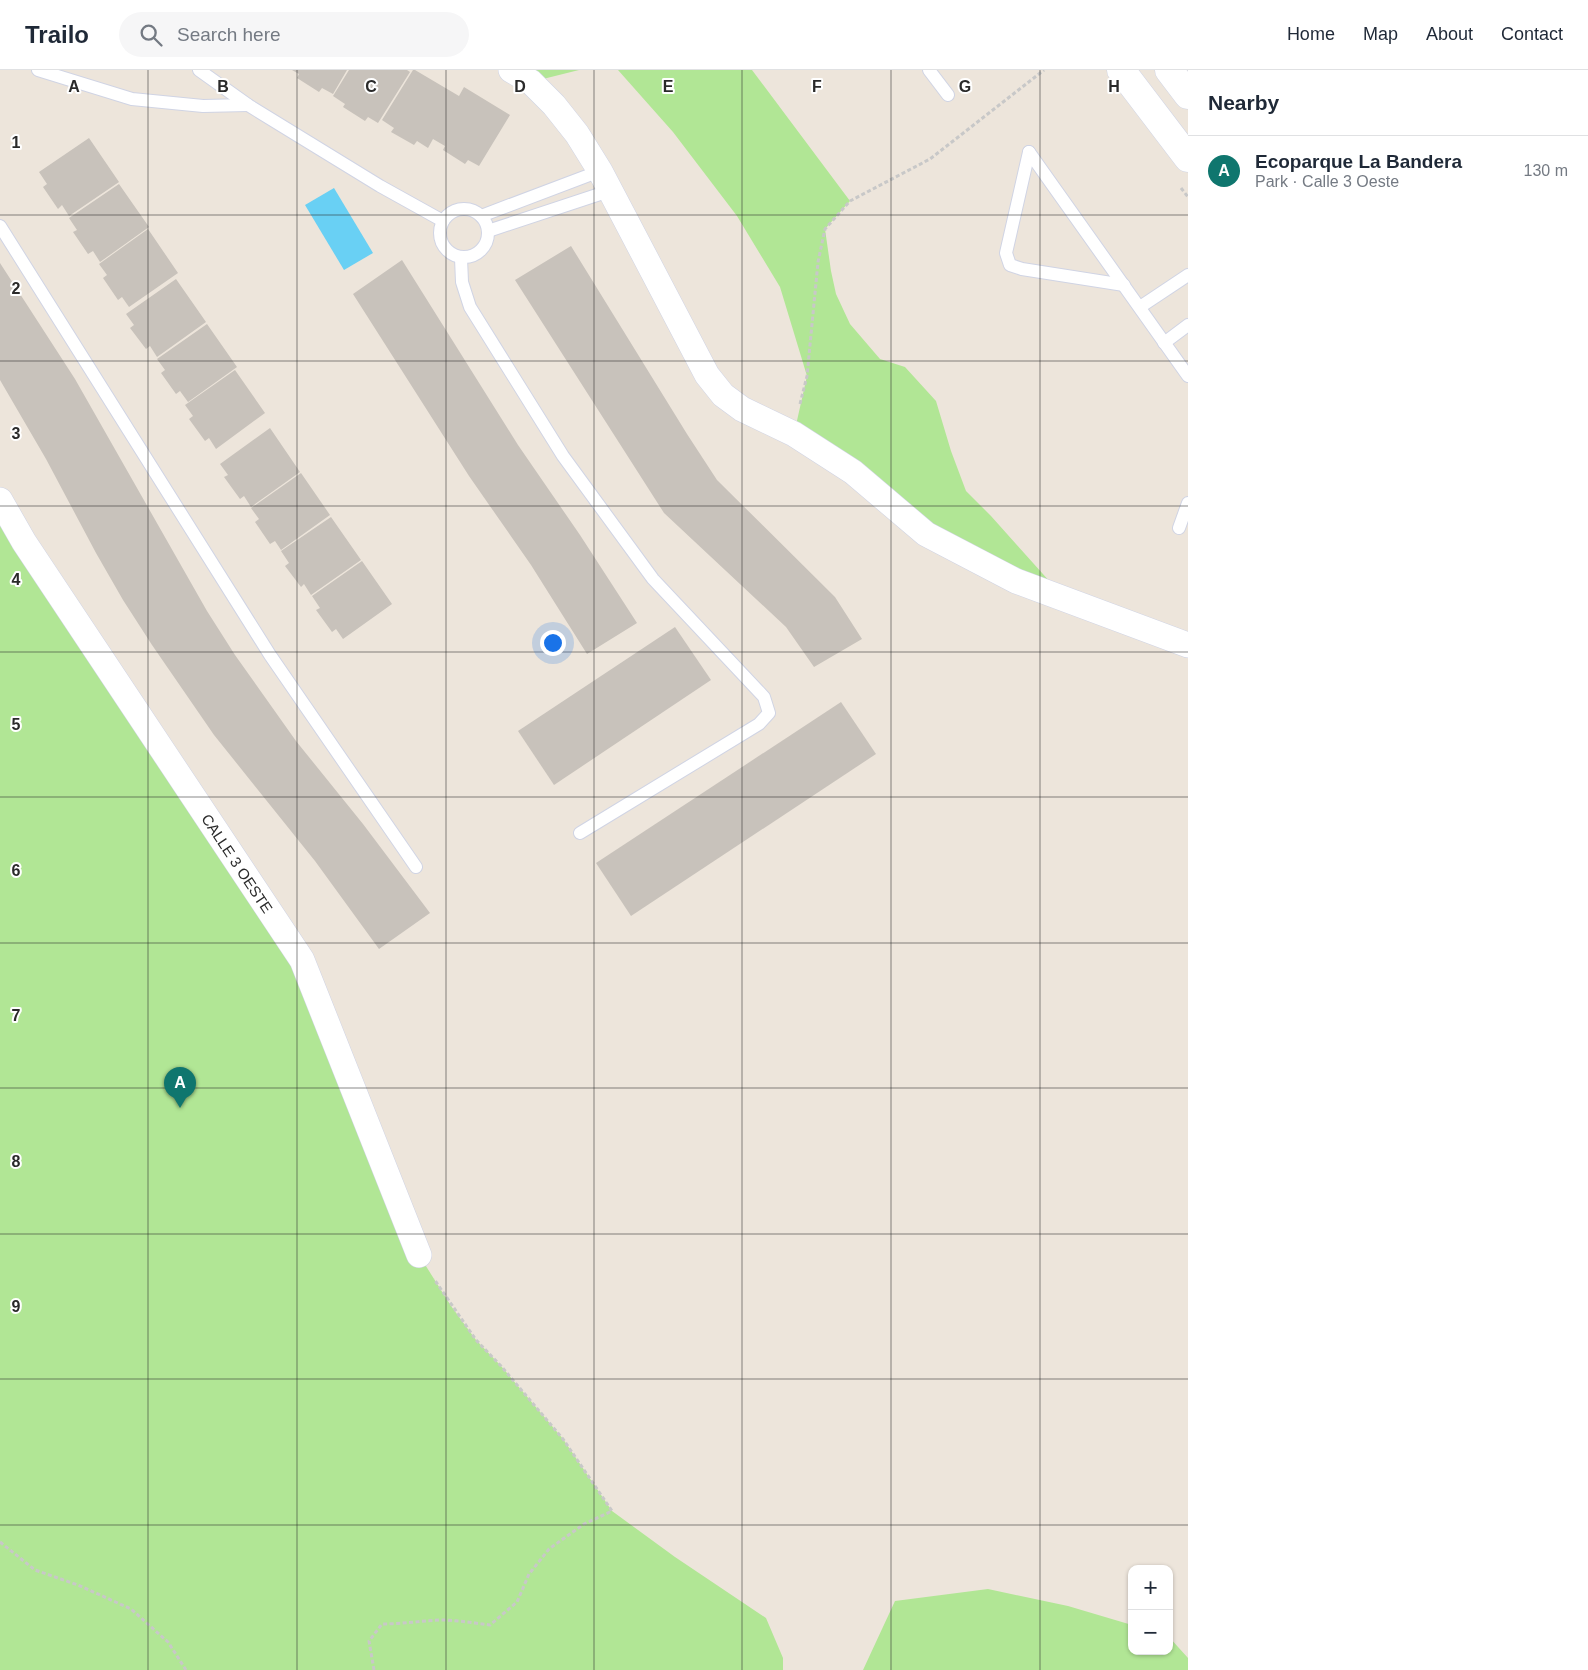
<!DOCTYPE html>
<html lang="en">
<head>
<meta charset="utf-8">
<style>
  :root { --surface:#fff; --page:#f6f6f7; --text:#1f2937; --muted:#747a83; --line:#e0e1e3; --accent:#0f766e }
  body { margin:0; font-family:Arial,sans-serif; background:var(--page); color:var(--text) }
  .controls { position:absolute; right:15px; bottom:15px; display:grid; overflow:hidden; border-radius:10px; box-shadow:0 1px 4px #0004 }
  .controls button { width:45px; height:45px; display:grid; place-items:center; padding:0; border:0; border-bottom:1px solid var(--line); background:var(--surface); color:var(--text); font:25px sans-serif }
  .you { position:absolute; left:552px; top:572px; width:18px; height:18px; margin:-12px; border:4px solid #fff; border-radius:50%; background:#1a73e8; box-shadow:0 0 0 8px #1a73e833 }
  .badge { display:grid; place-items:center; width:32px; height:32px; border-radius:50%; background:var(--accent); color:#fff; font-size:16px; font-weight:700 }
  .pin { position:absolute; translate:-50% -41px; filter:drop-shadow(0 1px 2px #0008) }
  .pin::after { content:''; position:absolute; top:26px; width:18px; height:15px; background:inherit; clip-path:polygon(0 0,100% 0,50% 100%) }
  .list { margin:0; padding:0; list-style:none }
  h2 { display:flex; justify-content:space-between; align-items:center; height:65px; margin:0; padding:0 20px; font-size:21px }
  h2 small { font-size:16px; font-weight:400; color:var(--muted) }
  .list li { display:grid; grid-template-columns:32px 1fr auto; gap:15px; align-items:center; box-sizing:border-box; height:70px; padding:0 20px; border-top:1px solid var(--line) }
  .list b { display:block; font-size:19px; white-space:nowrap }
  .list p { margin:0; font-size:16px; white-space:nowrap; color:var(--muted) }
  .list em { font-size:16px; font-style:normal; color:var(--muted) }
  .icon { flex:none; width:28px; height:28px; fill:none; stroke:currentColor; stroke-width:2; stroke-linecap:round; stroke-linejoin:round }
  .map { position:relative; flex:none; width:1188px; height:1600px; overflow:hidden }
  header { display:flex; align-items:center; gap:30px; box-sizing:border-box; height:70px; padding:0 25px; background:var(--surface); border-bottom:1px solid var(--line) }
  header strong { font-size:24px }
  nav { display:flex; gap:28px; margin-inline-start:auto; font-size:18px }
  .search { width:350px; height:45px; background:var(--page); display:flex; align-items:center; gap:12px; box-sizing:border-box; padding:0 18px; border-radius:28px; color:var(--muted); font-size:19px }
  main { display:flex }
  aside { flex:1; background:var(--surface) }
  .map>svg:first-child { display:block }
  .green { fill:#b1e695 }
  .water { fill:#69d0f4 }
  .building { fill:#c8c2bb }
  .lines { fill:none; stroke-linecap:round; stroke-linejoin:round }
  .service-casing { stroke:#d0d4e4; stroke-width:14 }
  .minor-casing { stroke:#d0d4e4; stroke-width:26 }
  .secondary-casing { stroke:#d0d4e4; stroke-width:29 }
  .path { stroke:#c8c8c8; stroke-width:3; stroke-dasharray:4 2.5; stroke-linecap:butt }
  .service { stroke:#fff; stroke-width:12 }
  .minor { stroke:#fff; stroke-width:25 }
  .secondary { stroke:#fff; stroke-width:28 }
  .grid { fill:none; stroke:#2a2a2a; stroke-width:1; stroke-opacity:0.55 }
  .labels { text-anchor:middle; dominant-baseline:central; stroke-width:4; stroke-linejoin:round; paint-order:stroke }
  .street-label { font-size:15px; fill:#2a2a2a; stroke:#fff }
  .grid-label { font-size:16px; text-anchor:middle; font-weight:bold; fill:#2a2a2a; stroke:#fff; stroke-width:4; stroke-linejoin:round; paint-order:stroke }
</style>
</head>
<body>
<header>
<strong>Trailo</strong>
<div class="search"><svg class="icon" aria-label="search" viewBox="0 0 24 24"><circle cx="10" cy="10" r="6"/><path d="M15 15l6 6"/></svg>Search here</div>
<nav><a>Home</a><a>Map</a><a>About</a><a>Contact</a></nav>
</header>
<main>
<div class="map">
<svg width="1188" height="1600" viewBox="0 0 1188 1600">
  <rect width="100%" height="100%" fill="#ede5db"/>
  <g class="green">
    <path d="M511,0H579L531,12Z"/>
    <path d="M618,0H752L850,131L825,159L831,201L836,224L850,254L880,289L905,297L936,331L951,381L966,421L991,446L1051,513L1016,511L794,364L807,306L780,217L737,146L673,62Z"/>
    <path d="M0,430L302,890L419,1185L451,1236L476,1270L501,1296L563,1369L612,1441L675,1487L766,1548L783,1588V1600H0Z"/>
    <path d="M988,1519L1068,1536L1132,1555V1581H1169V1567L1188,1588V1600H863L895,1531Z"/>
  </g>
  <path class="water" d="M334,118L373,183L344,200L305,135Z"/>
  <g class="building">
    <path d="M292,0H347L333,24L322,18L319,22L297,8L299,4Z"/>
    <path d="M349,0H407L410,2L378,53L368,47L365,51L343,37L345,34L333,26Z"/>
    <path d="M413,0H415L459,26L464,17L510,45L479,96L468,90L465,94L443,80L445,76L433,69L428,78L417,71L414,75L391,62L394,58L382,50Z"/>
    <path d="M89,68L119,112L69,146L62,135L58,139L43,117L47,114L39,102Z"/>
    <path d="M119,114L149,157L100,192L93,181L88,184L73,162L77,160L69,148Z"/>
    <path d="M148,159L178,203L129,237L122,227L118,230L103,208L107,205L99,194Z"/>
    <path d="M571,176L687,364L717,410L835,527L862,569L814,597L786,557L664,443L515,210Z"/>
    <path d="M402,190L518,375L580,465L637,553L587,584L531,495L469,406L353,224Z"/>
    <path d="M0,193L75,309L207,541L235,585L296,671L363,754L430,843L379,879L315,791L214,665L152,575L123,530L96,483L46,389L0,310Z"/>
    <path d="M176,209L206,252L157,287L150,276L146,279L130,258L134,255L126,244Z"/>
    <path d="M207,254L237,297L188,332L180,321L176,324L161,303L165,300L157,289Z"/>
    <path d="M235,300L265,343L216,379L209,368L205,371L189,349L193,346L185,335Z"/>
    <path d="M270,358L300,402L251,437L244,426L240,429L224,407L228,405L220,394Z"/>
    <path d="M301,403L330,445L281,480L275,471L270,474L255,452L259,449L251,438Z"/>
    <path d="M331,447L361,490L311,525L304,514L301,517L285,496L289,493L281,481Z"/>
    <path d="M362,491L392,534L343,569L336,559L332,562L316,540L320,538L312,526Z"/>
    <path d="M675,557L711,610L554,715L518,661Z"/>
    <path d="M841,632L876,684L631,846L596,793Z"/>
  </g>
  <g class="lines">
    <g class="service-casing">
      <g id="service">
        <path d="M38,0L132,29L203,36L248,35"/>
        <path d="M199,0L248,35L380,116L443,151"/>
        <path d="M929,0L948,25"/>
        <path d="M1029,82L1188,306"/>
        <path d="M1029,82L1006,183L1010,195L1022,199L1124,215"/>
        <circle cx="464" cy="163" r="24"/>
        <path d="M481,146L600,101"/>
        <path d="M0,156L270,585L416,797"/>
        <path d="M488,161L609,121"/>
        <path d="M461,188L462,212L470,237L563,386L653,509L764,627L769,643L759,654L580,763"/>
        <path d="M1140,237L1188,205"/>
        <path d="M1164,273L1188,255"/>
        <path d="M1179,458L1188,433"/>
      </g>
    </g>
    <g class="minor-casing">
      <g id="minor">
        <path d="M511,0L531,12L554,35L577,64L600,101L707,305L723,325L742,339L794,364L853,402L926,464L1016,511L1188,575"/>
        <path id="s1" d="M0,430L24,472L302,890L419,1185"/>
      </g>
    </g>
    <g class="secondary-casing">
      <g id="secondary">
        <path d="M1121,0L1188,88"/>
        <path d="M1169,0L1188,25"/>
      </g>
    </g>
    <g class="path">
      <path d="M1181,118L1188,127"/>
      <path d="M800,334L807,306L818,192L825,159L850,131L930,89L1044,0"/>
      <path d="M0,1472L35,1500L78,1515L131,1539L168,1572L186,1600"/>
      <path d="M374,1600L369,1571L382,1554C401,1554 420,1551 440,1550C457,1550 474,1553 490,1555L517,1532L529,1504L549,1479L584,1454L612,1441L563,1369L501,1296L476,1270L434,1209"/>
    </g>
    <use href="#service" class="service"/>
    <use href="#minor" class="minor"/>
    <use href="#secondary" class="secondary"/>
  </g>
  <path class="grid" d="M148,0V1600M297,0V1600M446,0V1600M594,0V1600M742,0V1600M891,0V1600M1040,0V1600M0,145H1188M0,291H1188M0,436H1188M0,582H1188M0,727H1188M0,873H1188M0,1018H1188M0,1164H1188M0,1309H1188M0,1455H1188"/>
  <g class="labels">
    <g class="street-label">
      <text stroke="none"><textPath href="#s1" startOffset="434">CALLE 3 OESTE</textPath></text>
    </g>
  </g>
  <g class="grid-label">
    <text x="74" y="22">A</text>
    <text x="223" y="22">B</text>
    <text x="371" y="22">C</text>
    <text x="520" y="22">D</text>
    <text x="668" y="22">E</text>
    <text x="817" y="22">F</text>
    <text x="965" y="22">G</text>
    <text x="1114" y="22">H</text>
    <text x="16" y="78">1</text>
    <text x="16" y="224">2</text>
    <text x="16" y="369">3</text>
    <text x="16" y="515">4</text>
    <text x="16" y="660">5</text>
    <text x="16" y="806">6</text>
    <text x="16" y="951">7</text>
    <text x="16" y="1097">8</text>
    <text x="16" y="1242">9</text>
  </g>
</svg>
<div class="controls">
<button>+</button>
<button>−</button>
</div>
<div class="you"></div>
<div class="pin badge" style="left:180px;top:1038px">A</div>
</div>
<aside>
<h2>Nearby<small></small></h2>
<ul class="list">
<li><span class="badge">A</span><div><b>Ecoparque La Bandera</b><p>Park · Calle 3 Oeste</p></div><em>130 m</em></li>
</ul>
</aside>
</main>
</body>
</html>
